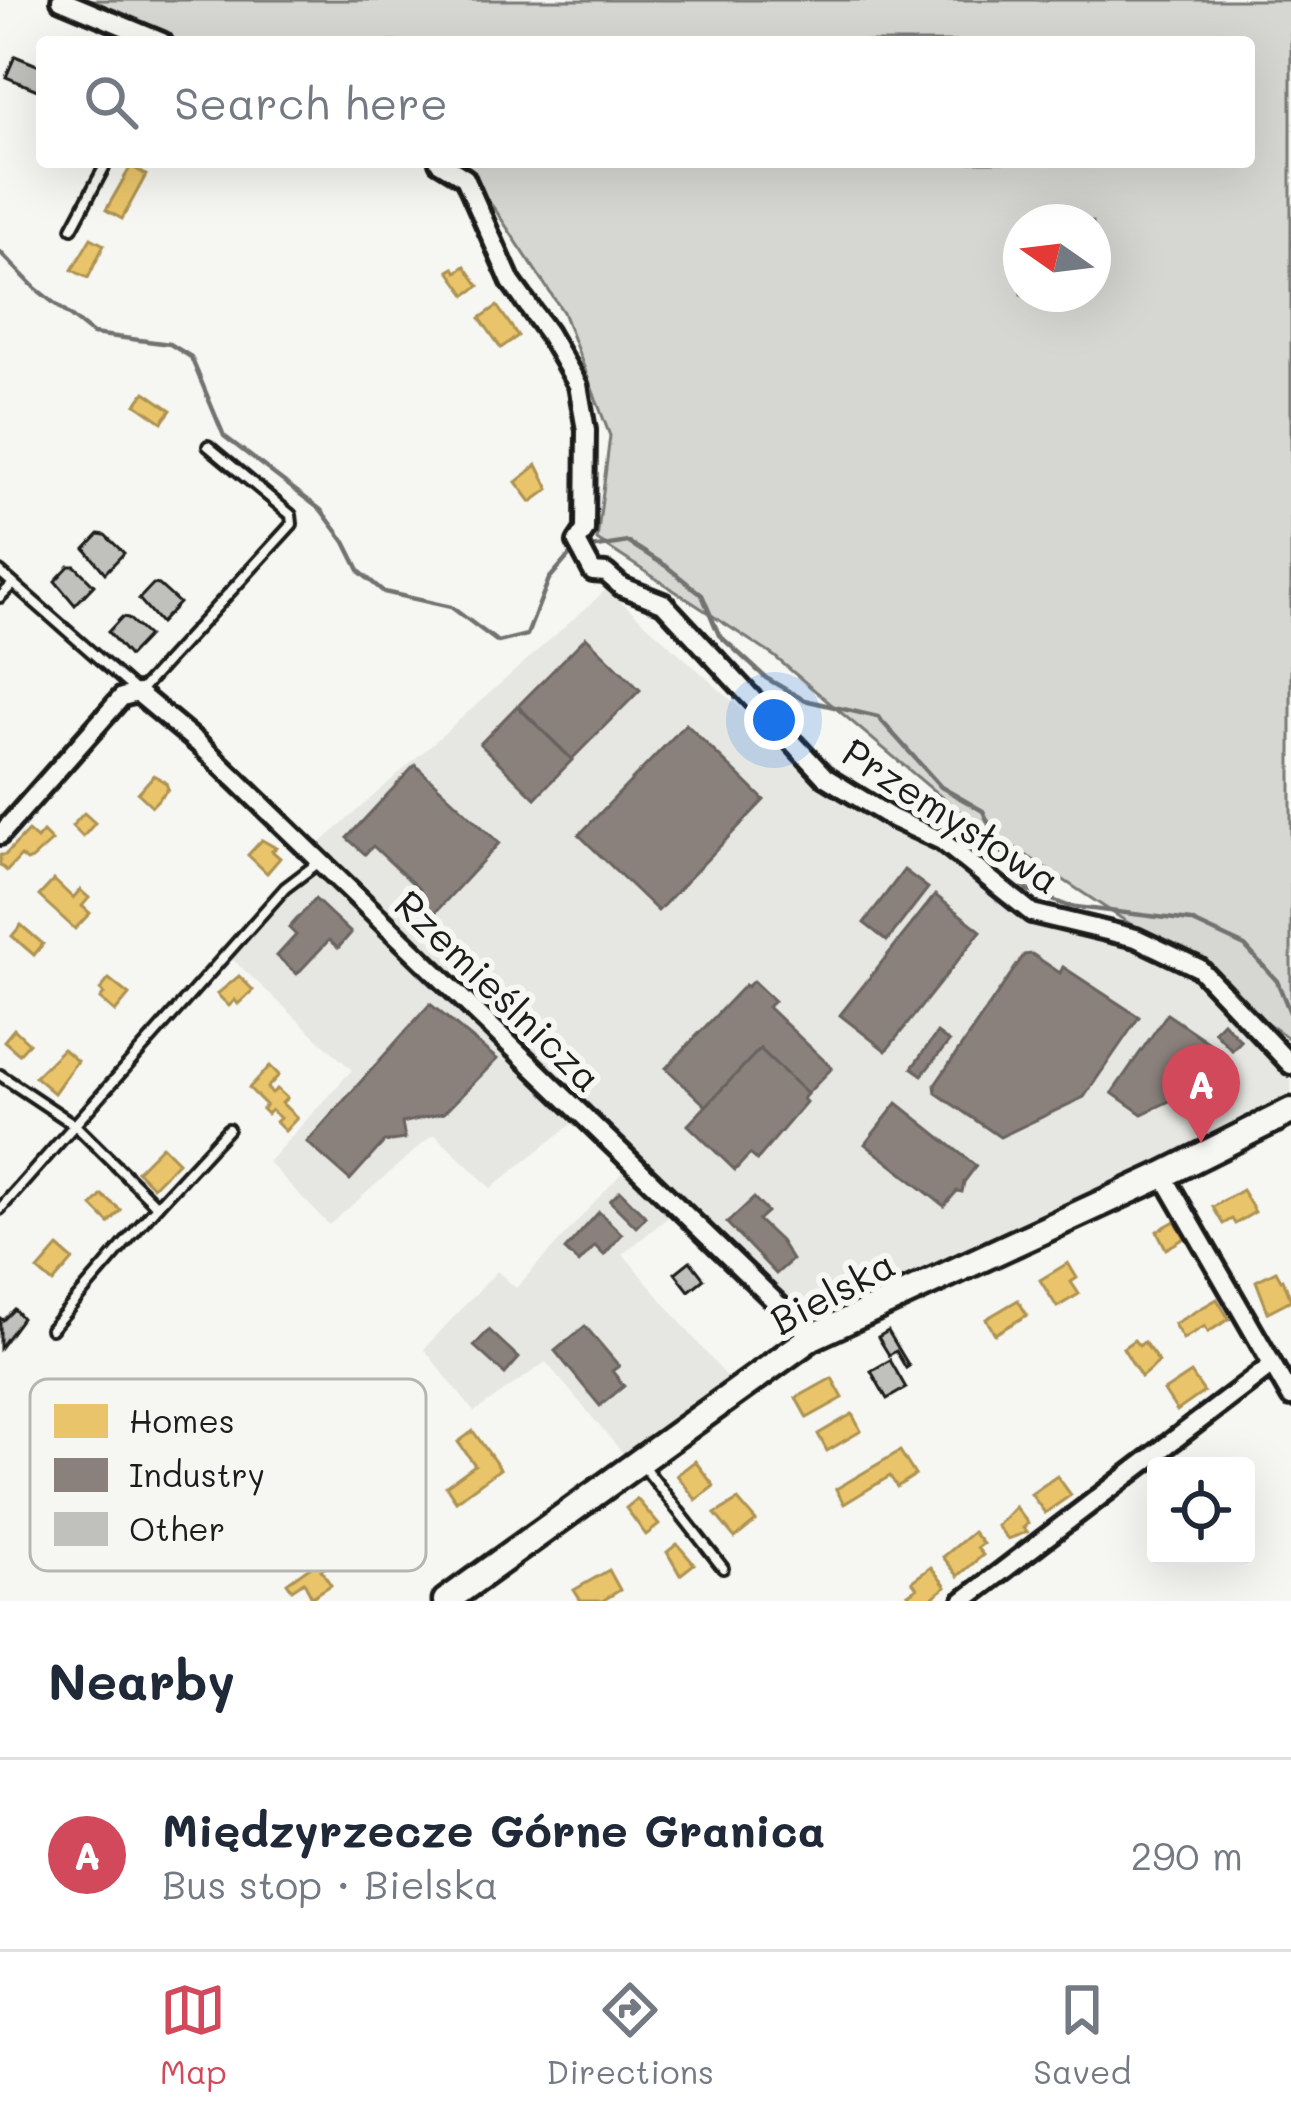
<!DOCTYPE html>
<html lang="en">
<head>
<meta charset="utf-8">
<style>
  :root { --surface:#fff; --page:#f2f2f3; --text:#1f2937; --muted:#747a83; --line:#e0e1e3; --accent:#d1495b }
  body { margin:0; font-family:Mali,sans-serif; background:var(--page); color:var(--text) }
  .controls { position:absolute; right:36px; bottom:36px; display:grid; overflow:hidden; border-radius:12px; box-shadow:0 12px 48px #0002 }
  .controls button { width:108px; height:108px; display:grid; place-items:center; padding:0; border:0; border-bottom:3px solid var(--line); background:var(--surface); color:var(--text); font:60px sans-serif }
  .compass { position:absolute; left:1003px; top:204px; width:108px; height:108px; border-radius:50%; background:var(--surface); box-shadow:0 12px 48px #0002; rotate:284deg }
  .you { position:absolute; left:774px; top:720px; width:42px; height:42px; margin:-30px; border:9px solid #fff; border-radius:50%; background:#1a73e8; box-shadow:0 0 0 18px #1a73e833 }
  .badge { display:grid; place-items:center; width:78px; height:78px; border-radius:50%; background:var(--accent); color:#fff; font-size:39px; font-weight:700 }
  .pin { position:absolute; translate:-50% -99px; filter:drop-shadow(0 3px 6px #0008) }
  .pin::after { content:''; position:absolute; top:63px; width:42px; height:36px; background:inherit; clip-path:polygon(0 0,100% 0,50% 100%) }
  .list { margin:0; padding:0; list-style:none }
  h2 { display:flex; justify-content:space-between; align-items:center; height:156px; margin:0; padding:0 48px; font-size:51px }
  h2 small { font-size:39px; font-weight:400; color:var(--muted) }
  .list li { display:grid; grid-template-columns:78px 1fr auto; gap:36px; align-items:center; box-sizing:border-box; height:192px; padding:0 48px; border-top:3px solid var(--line) }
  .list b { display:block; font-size:45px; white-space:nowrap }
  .list p { margin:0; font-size:39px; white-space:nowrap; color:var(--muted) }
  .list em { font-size:39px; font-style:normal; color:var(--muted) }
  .icon { flex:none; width:66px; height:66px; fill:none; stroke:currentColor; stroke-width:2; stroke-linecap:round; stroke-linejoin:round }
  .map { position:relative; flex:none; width:1291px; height:1601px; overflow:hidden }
  .search { position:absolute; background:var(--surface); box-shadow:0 12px 48px #0002; left:36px; right:36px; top:36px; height:132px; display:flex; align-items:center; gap:30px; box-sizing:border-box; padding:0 42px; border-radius:12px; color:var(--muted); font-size:45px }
  .sheet { height:348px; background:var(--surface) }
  nav { display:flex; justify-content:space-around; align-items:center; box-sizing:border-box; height:168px; border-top:3px solid var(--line); background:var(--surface); font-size:33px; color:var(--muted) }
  nav a { display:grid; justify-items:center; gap:6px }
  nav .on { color:var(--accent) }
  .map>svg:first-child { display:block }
  .built { fill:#e6e6e2 }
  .green { fill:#d6d6d2; stroke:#797977; stroke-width:3; fill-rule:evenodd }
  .homes { fill:#e9c46a; stroke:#ac9253; stroke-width:3 }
  .industry { fill:#8a817c; stroke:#69635f; stroke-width:3 }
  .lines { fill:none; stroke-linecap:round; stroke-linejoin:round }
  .stream { stroke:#727271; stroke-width:4.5 }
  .building { fill:#c0c0bd; stroke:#1c1c1c; stroke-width:3 }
  .lane-casing { stroke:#1c1c1c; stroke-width:16 }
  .street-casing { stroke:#1c1c1c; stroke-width:26 }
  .secondary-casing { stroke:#1c1c1c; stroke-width:33 }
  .lane { stroke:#f6f6f2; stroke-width:8 }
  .street { stroke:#f6f6f2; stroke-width:16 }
  .secondary { stroke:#f6f6f2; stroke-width:24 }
  .labels { text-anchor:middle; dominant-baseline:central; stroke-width:12; stroke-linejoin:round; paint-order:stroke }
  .street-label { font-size:39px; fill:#1c1c1c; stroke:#f6f6f2 }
  .key { fill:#f6f6f2; stroke:#b5b5b2; stroke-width:3 }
  .key-label { font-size:33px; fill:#1c1c1c }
</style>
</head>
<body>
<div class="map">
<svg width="1291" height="1601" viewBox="0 0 1291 1601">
  <rect width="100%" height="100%" fill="#f6f6f2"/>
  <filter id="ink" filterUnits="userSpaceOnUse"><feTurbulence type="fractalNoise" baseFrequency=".00833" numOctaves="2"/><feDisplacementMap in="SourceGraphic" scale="24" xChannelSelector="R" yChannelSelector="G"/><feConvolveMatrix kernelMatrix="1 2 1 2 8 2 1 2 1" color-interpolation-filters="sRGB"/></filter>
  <g filter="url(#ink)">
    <g class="built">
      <path d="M607,589L824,783L941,850L1028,921L1135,946L1209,988L1291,1078V1098L1192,1142L1040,1223L812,1327L316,847Z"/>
      <path d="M319,869L573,1123L491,1188L434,1134L329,1225L268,1162L352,1070L229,956L287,890Z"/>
      <path d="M628,1166L672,1214L623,1254L729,1380L625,1456L546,1362L474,1412L424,1349L497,1271L516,1288Z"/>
    </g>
    <path class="green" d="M77,0H1291V1040L1130,924L953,807L774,656L597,540L610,436L563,312L496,211L458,162H1249V42H179ZM1021,222H1093V294H1021Z"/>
    <g class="homes">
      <path d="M131,166L146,175L122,219L106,210Z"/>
      <path d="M91,238L104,245L88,278L72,270Z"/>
      <path d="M465,266L479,286L466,295L449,271L454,268L457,272Z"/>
      <path d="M497,306L518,336L501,348L480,318Z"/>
      <path d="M145,392L171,410L162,422L136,404Z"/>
      <path d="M537,465L549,489L531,502L516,482Z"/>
      <path d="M154,775L166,783L168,789L152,806L138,793Z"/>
      <path d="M84,813L95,823L83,837L72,826Z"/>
      <path d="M28,831L37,839L43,832L52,841L32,859L27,861L21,856L7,871L0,865V855H5Z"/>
      <path d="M262,840L276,848L272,851L280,858L267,873L248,855Z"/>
      <path d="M54,880L73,898L80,890L89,898L82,906L90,913L75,929L39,896Z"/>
      <path d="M21,925L43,944L34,955L12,936Z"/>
      <path d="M239,976L253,990L238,1004L235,1000L229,1006L217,994Z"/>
      <path d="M109,979L129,995L115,1012L100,999L104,994L100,990Z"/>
      <path d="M14,1029L29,1043L19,1054L4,1041Z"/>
      <path d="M63,1049L77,1061L54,1093L35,1077Z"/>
      <path d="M270,1066L279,1075L267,1088L272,1093L277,1089L287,1098L282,1103L297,1118L285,1131L276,1122L280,1118L271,1110L267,1114L262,1109L266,1105L249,1088Z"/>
      <path d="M162,1146L178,1162L153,1187L137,1171Z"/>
      <path d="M1242,1190L1255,1212L1235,1224L1232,1219L1223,1224L1213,1207Z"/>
      <path d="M102,1195L121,1210L109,1223L92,1206Z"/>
      <path d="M1175,1221L1185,1238L1166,1249L1157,1231Z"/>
      <path d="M58,1247L73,1260L53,1283L38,1270Z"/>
      <path d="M1068,1263L1077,1278L1071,1282L1079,1294L1057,1307L1040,1280Z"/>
      <path d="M1276,1271L1281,1280L1283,1279L1291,1300L1268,1312L1256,1281Z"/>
      <path d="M1217,1299L1229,1319L1208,1332L1205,1326L1183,1339L1174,1324Z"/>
      <path d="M1018,1300L1027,1315L995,1334L986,1319Z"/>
      <path d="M1134,1340L1139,1346L1144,1342L1159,1362L1141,1377L1123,1348Z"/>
      <path d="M1191,1373L1204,1392L1177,1411L1164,1391Z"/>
      <path d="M832,1378L843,1398L807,1418L796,1398Z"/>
      <path d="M852,1414L861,1431L827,1451L818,1434Z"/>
      <path d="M473,1431L500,1469L456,1501L446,1486L475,1465L458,1442Z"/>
      <path d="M900,1451L915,1475L897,1487L890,1476L844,1504L836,1489Z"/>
      <path d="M695,1461L714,1486L696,1500L677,1475Z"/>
      <path d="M1057,1476L1071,1495L1045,1513L1031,1494Z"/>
      <path d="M637,1499L659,1525L646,1535L626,1508Z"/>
      <path d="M738,1500L756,1521L735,1538L715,1514Z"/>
      <path d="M1015,1507L1028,1523L1023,1528L1027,1532L1008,1539L997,1526Z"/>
      <path d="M973,1532L983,1544L977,1548L983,1555L958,1576L943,1557Z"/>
      <path d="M677,1544L694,1564L680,1575L667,1552Z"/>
      <path d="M321,1559L326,1567L321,1570L331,1585L312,1597L304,1582L292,1590L287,1583Z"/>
      <path d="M931,1567L946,1587L928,1601H913L908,1594L917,1588L912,1581Z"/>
      <path d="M609,1570L620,1590L602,1601H581L574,1590Z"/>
    </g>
    <g class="industry">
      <path d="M586,637L640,690L572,759L518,706Z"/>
      <path d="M517,706L572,760L535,798L480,744Z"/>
      <path d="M686,724L764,800L658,911L579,835Z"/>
      <path d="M415,765L499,843L431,917L412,900L420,890L373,846L365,854L347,838Z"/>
      <path d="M904,870L928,888L887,941L864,923Z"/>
      <path d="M935,895L981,931L886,1051L840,1015Z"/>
      <path d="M315,899L351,933L338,948L329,940L297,974L277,956L296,935L289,928Z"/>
      <path d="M1032,954L1060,973L1063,967L1139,1017L1084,1097L1000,1137L936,1093L935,1085L1024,955Z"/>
      <path d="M753,981L774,1001L768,1007L832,1068L807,1094L760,1049L706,1106L666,1068L745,985L747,987Z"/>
      <path d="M430,1004L497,1059L444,1113L402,1123L405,1139L384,1142L350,1180L307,1142Z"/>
      <path d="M1167,1014L1215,1047L1182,1095L1142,1114L1112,1093Z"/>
      <path d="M1223,1022L1241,1041L1232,1050L1214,1031Z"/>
      <path d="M937,1033L949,1042L922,1075L912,1068Z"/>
      <path d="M760,1049L807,1094L803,1099L806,1102L757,1160L750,1154L735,1170L688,1125Z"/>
      <path d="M897,1103L976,1166L964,1182L962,1192L957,1191L944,1206L865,1144Z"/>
      <path d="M620,1191L646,1217L636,1227L610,1201Z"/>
      <path d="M754,1198L767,1212L758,1220L780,1241L792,1260L776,1274L727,1223Z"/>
      <path d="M599,1212L622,1234L604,1255L595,1246L579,1263L565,1250Z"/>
      <path d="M585,1326L619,1366L612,1371L624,1386L600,1406L555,1351Z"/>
      <path d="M489,1330L519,1358L505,1374L474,1346Z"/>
    </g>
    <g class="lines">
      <g class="stream">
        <path d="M0,252L35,288L93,334L170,344L191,357L224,436L321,510L345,542L360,572L384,592L451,607L498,642L527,635L549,579L574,550"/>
        <path d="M585,549L628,542L666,566L702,595L719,635L766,678L804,700L878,717L941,787L983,811L1001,850L1027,890L1068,906L1191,921L1245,946L1277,981L1291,1015"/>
      </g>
    </g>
    <g class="building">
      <path d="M15,56L42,67V92L6,77Z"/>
      <path d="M99,534L105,535L124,553L105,573L85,549Z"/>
      <path d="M69,566H75L94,585L75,605L55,581Z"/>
      <path d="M153,584L159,585L179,603L160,623L139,599Z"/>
      <path d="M122,617L128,618L148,636L129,656L108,632Z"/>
      <path d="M690,1261L704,1279L689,1291L675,1273Z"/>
      <path d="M14,1309L22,1318L0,1348V1318L3,1320Z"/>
      <path d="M888,1331L909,1366L906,1368L896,1351L889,1355L878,1337Z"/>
      <path d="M890,1360L906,1388L887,1399L871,1371Z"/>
    </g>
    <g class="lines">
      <g class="lane-casing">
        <g id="lane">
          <path d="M72,228L107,162"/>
          <path d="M0,572L138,693L292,524L291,515L208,446"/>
          <path d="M0,597L13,584"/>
          <path d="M0,1075L75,1125L157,1206L228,1129"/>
          <path d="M0,1209L285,888L318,863"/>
          <path d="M51,1329L157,1206"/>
          <path d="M644,1467L723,1568"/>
        </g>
      </g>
      <g class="street-casing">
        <g id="street">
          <path d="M61,0L162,42"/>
          <path d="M439,162L465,178L511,282L548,333L578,385L586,430L585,530L577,542L593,572L606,573L622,587L663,603L825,777L892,818L942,841L1032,913L1136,938L1199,968L1291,1065"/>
          <path d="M0,835L122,697L138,693L198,743L812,1337"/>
          <path d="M1163,1175L1291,1397"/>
          <path d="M963,1601L1272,1365"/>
        </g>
      </g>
      <g class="secondary-casing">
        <path id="secondary" d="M446,1601L812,1337L1163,1175L1291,1111"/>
      </g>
      <use href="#lane" class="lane"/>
      <use href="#street" class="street"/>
      <use href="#secondary" class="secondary"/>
    </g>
  </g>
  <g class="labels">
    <g class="street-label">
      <text transform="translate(952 815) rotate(33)">Przemysłowa</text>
      <text transform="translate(499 990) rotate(44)">Rzemieślnicza</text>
      <text transform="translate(832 1291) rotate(-28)">Bielska</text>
    </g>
  </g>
  <rect x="30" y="1379" width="396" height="192" rx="18" class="key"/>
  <rect x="54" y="1404" width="54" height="34" fill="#e9c46a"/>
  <rect x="54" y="1458" width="54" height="34" fill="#8a817c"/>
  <rect x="54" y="1512" width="54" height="34" fill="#c0c0bd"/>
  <g class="key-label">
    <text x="129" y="1433">Homes</text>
    <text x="129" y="1487">Industry</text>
    <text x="129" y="1541">Other</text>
  </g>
</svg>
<div class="controls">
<button><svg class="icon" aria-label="locate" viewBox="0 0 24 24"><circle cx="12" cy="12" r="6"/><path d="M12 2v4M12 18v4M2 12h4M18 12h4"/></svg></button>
</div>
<svg class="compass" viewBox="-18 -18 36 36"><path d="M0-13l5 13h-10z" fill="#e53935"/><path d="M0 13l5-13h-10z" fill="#747a83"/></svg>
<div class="you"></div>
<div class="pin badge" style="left:1201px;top:1143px">A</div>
<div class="search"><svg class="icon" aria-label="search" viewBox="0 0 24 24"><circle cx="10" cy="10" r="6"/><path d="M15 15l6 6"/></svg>Search here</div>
</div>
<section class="sheet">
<h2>Nearby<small></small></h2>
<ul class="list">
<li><span class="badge">A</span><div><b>Międzyrzecze Górne Granica</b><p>Bus stop · Bielska</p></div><em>290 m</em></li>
</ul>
</section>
<nav>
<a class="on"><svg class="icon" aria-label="map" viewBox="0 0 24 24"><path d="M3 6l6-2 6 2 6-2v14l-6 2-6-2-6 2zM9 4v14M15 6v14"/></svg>Map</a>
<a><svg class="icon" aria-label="directions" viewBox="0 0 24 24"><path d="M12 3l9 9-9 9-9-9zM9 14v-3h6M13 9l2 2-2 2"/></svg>Directions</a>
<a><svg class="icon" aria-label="saved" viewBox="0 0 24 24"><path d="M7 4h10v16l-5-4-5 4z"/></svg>Saved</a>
</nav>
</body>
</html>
